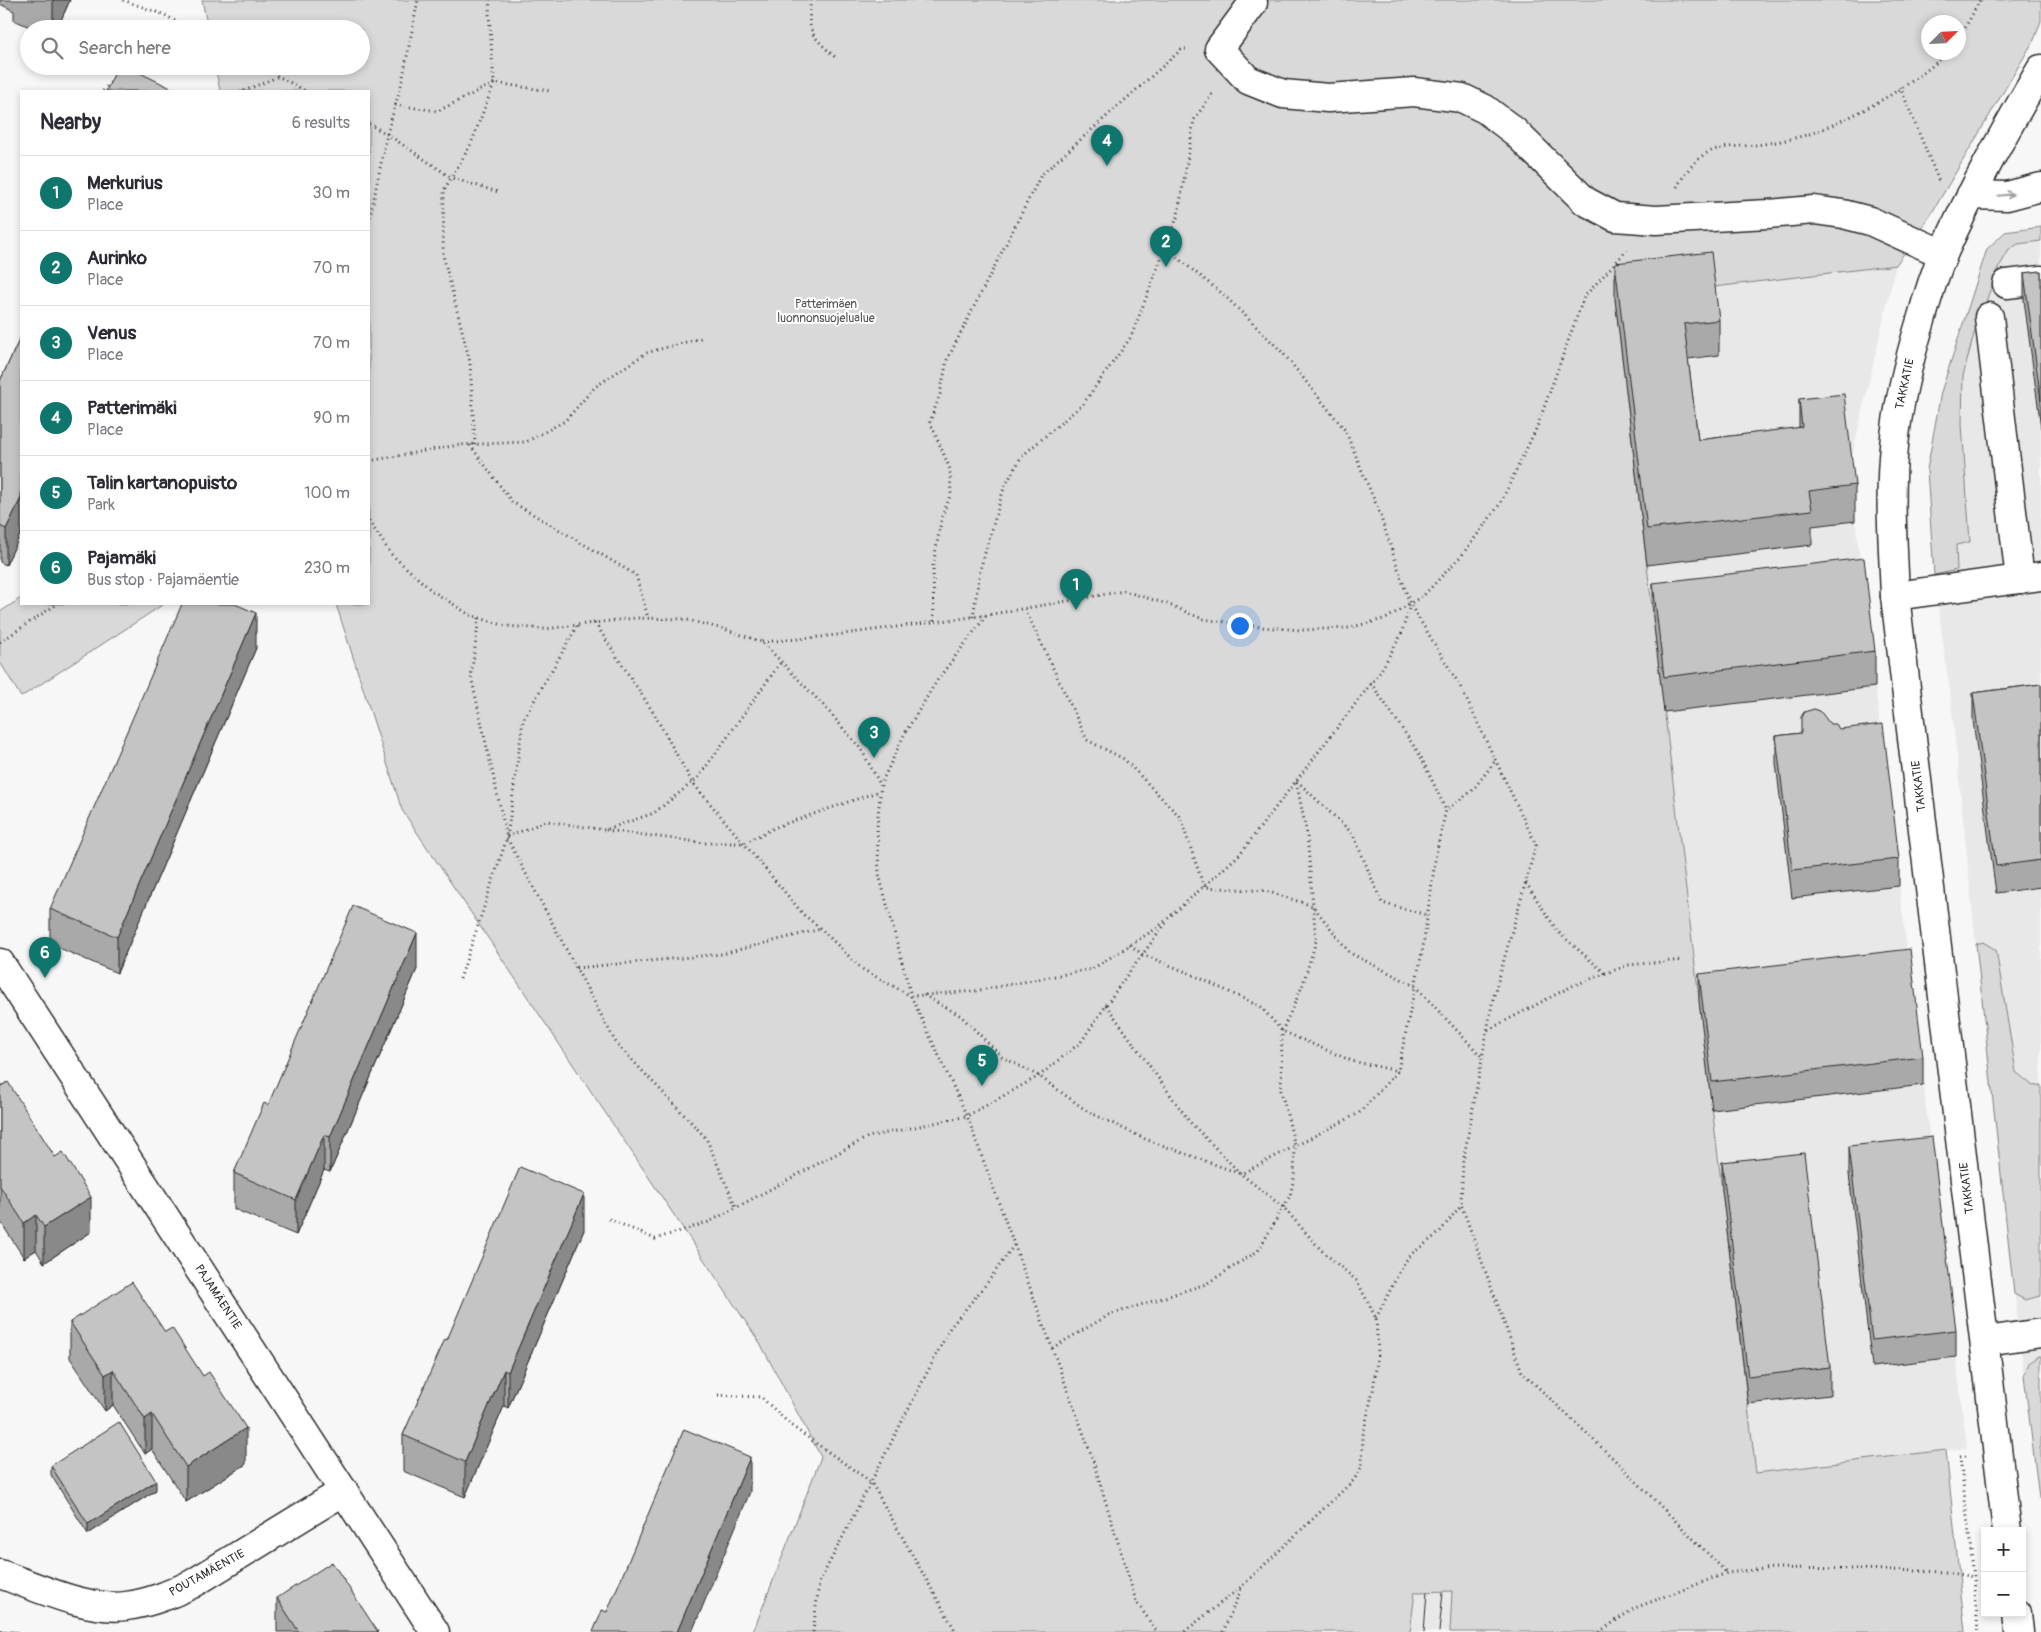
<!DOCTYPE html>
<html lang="en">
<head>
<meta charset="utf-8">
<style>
  :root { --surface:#fff; --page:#f2f2f3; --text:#2b2b33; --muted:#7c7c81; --line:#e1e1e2; --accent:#0f766e }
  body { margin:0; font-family:Pangolin,sans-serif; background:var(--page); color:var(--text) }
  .controls { position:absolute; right:15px; bottom:15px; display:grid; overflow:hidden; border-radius:0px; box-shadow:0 2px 8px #0003 }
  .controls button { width:45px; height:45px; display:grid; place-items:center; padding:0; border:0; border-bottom:1px solid var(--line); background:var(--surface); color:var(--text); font:25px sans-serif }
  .compass { position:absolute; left:1921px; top:15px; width:45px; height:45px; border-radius:50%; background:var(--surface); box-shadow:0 2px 8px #0003; rotate:66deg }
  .you { position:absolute; left:1239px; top:625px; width:18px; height:18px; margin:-12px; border:4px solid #fff; border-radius:50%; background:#1a73e8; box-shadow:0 0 0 8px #1a73e833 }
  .badge { display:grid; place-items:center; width:32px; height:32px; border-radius:50%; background:var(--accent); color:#fff; font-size:16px; font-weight:700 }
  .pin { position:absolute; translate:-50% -41px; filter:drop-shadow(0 1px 2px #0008) }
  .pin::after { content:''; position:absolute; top:26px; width:18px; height:15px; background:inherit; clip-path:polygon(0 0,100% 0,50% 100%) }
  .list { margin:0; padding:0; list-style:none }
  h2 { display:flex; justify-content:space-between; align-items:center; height:65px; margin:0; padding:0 20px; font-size:21px }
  h2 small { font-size:16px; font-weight:400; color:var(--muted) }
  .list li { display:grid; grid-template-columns:32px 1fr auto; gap:15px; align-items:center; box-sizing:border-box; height:75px; padding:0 20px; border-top:1px solid var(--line) }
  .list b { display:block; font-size:19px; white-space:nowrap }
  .list p { margin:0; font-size:16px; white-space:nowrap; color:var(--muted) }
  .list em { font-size:16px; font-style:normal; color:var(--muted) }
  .icon { flex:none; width:28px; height:28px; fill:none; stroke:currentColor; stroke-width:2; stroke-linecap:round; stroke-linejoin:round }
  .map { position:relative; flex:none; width:2041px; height:1632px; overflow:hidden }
  .search { position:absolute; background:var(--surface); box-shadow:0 2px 8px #0003; left:20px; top:20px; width:350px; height:55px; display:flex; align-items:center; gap:12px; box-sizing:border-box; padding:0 18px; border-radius:28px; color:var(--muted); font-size:19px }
  .panel { position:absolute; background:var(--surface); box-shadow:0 2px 8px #0003; left:20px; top:90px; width:350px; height:515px; border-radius:0px }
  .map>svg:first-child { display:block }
  .built { fill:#e8e8e8 }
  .green { fill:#d9d9d9; stroke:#828282; fill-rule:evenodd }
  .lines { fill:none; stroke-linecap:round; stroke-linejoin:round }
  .minor-casing { stroke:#2b2b2b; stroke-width:31 }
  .path { stroke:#2b2b2b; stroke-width:3; stroke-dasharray:1 4; stroke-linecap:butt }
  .minor { stroke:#fff; stroke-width:28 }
  .tram { stroke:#2b2b2b; stroke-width:1 }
  .wall { fill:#a9a9a9; stroke:#2b2b2b }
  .shaded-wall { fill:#898989; stroke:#2b2b2b }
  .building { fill:#c4c4c4; stroke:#2b2b2b }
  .oneway { stroke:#a0a0a0 }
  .labels { text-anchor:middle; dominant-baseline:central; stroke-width:4; stroke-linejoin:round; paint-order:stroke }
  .park-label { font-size:12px; fill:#565656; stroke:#fff }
  .street-label { font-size:12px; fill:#2b2b2b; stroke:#fff }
</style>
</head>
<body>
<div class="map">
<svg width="2041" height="1632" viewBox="0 0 2041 1632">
  <rect width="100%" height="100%" fill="#f7f7f7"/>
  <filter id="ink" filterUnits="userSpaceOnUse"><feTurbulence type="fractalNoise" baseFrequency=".02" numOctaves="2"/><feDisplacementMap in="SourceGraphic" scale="10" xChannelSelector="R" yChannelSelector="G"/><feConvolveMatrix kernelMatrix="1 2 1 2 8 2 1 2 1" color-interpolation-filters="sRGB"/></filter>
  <g filter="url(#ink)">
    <g class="built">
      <path d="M2041,241V1356L2029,1363L2024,1375L1991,1092L1951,700L1934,575L1927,470L1941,392L1987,249Z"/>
      <path d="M1896,265L1849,469L1967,1448L1756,1473L1615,299Z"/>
      <path d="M1453,1591L1450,1632H1410L1415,1592Z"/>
    </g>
    <g class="green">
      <path d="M202,0H2041V21L2034,40L1930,216L1896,265L1615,299L1756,1473L1946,1450L1965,1632H1450L1452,1591L1415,1592L1410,1632H753L821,1457L760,1343L402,810L336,604H369V91H220L215,66H361V29H208ZM1928,22H1958V52H1928Z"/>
      <path d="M2041,227V241L2018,244L2009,250L1998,269L1974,334L1963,376L1962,424L1970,542L1956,545L1957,570L1934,575L1927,470L1941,392L1987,249L2005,232Z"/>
      <path d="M21,598V604H164L21,697L0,662V612Z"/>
      <path d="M1983,942L1996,950L2016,1072L2033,1086L2041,1085V1296L2025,1300L2014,1294L1976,944Z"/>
      <path d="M2039,1356H2041V1498H2039L2024,1375L2029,1363Z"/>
    </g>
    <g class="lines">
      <g class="minor-casing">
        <g id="minor">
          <path d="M1253,3L1219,49L1248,80L1283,94L1328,98L1414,92L1462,98L1485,109L1514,131L1585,201L1615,217L1656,220L1768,214L1814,210L1843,214L1870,221L1943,254"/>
          <path d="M1971,195L2007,196L2041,187"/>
          <path d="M2007,284L2041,280"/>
          <path d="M1989,317L2020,579"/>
          <path d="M1895,596L2041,576"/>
          <path d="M0,963L435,1632"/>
          <path d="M1986,1341L2041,1333"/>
          <path d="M2007,1531L1895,596C1893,546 1889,496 1894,446C1898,402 1909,359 1922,317C1928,295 1935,273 1944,252C1972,189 2006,129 2041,69"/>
          <path d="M0,1574C37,1587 87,1611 126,1606C150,1603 171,1594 192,1584L344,1491"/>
          <path d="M2017,1613L2019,1632"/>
        </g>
      </g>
      <g class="path">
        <path d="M123,0L165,15L189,29"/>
        <path d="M811,0C806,34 813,36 836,58"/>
        <path d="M1958,41L1980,0"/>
        <path d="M259,66L306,91"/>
        <path d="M1900,87L1940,184"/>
        <path d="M103,91L112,81"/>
        <path d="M244,91L277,77"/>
        <path d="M395,105L438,111L494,83L551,91"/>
        <path d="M369,124L387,134L452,178L498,192"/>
        <path d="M1677,187C1683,176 1691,165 1701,157C1715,145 1738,147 1756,145C1773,143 1799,138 1815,132C1859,115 1914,85 1948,52"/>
        <path d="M369,222L387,134L402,82L418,0"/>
        <path d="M1165,248L1224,295L1283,353L1345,430L1378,509L1410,604L1459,684L1536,845L1493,999L1463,1162L1461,1204L1522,1372L1619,1464L1727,1573"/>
        <path d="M470,445L512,502L636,575L648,618"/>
        <path d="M475,445L470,362L443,255L444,190L471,144L494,83L489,14L490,0"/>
        <path d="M369,461L458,445L526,442L565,421L595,387L646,353L701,338"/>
        <path d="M369,521L391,554L431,590L470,615L506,626L545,629L635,618L684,619L727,630L762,642L825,707L861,749L880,784"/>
        <path d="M1025,609L1087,740L1124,759L1180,817L1204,887L1266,891L1313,906L1350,953L1415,986L1482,1057"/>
        <path d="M986,616L938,679L905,733L881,784L877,827L879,874L911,996L967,1116L1091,1454L1136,1601L1157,1632"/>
        <path d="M973,617L980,570L1004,488L1021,457L1083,404L1131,337L1178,215L1194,120L1214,91"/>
        <path d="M479,618L471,676L507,838L616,1043L706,1138L736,1207"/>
        <path d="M934,621L933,565L942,516L951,494L950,469L930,422L940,394L947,360L1041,175L1182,49H1186"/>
        <path d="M595,623L653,712L692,782L804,915L821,929L862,969L911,996L975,991L1092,969L1157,928L1239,855L1380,672L1401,635L1410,605"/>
        <path d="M0,642L57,604"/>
        <path d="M762,642L821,637L987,615L1124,591L1167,604L1203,619L1260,627L1302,630L1349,628L1387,618L1424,595L1462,555L1500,504L1537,427L1584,297L1627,250"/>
        <path d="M1371,683L1420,755L1446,810"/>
        <path d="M1297,781L1353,834L1382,903L1427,915"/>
        <path d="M606,830L705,843H744L776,827L880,791"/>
        <path d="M507,837L546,821L605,830L654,813L698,778L781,662"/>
        <path d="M1526,883L1558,932L1605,973"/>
        <path d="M1130,945L1142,954L1191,974L1261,1007L1282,1031L1352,1061L1398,1071"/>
        <path d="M576,968L722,954L821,929"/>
        <path d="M460,979L507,838L523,720L578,625"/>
        <path d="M924,995L961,1016L1002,1057L1039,1076L1087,1111L1145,1139L1241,1174L1284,1208L1321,1250L1357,1281L1376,1318L1378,1353L1373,1390L1363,1435L1362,1466L1354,1480L1241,1587L1184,1632"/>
        <path d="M1106,1005L1189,1121L1241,1174L1359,1113L1398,1071L1423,947L1436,854L1446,810L1472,791L1496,760"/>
        <path d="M1488,1030L1572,986L1628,965L1683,960"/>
        <path d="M609,1219L655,1239L709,1222L868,1137L967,1116L1039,1076L1081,1042L1122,982L1166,923"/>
        <path d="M1376,1318L1404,1263L1413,1253L1439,1233L1461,1205"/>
        <path d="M1052,1348L1109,1315L1206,1284L1258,1251L1290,1196L1294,1178L1295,1146L1281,1091L1282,1031L1302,987L1316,941L1307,835L1296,780"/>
        <path d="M718,1395L761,1397L793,1427L871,1482L956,1632"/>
        <path d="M1966,1456L1960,1457L1974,1577L1978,1632"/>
        <path d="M813,1632L819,1583L950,1328L987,1283L1014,1245"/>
        <path d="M1223,1632L1241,1589"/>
        <path d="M1599,1632L1635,1608L1727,1573L1773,1568L1860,1569L1945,1572L1974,1577"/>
      </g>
      <use href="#minor" class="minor"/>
      <g class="tram">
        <path d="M1424,1632L1427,1592"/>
        <path d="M1439,1632L1443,1592"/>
      </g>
    </g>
    <g class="wall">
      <path d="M0,0H70L57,29H34L14,20V11L0,4Z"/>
      <path d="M1615,263L1719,320V355L1688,359L1698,440L1799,428V399L1855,485V521L1812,526V545L1647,565L1615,299Z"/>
      <path d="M2041,271V428L2024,300V273Z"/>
      <path d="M21,336V533L6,565L0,562V381Z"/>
      <path d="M1653,583L1875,651V687L1664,712L1653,618Z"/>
      <path d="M256,648L117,973L50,944V909Z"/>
      <path d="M2041,684V887L1996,893L1973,720V693Z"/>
      <path d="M1801,733L1899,859V886L1792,898L1776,763V736Z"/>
      <path d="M417,969L330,1172L324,1170L296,1235L234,1209V1173L268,1105Z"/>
      <path d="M1699,974L1923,1057V1085L1712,1110L1699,1001Z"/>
      <path d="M0,1084L91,1232L44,1263L36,1250L24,1258L0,1221Z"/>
      <path d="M1849,1146L1956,1330V1357L1872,1367L1849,1174Z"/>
      <path d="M1722,1162L1830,1367V1395L1748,1404L1722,1190Z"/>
      <path d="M584,1230L508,1408L504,1406L465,1497L403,1471V1435L447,1340Z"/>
      <path d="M70,1322L246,1464L186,1502L152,1449L145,1454L113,1405L105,1411L70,1358Z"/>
      <path d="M51,1466L156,1490L88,1534L51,1475Z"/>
      <path d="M277,1598L378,1632H277Z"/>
    </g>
    <g class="shaded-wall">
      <path d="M53,0H70L57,29H53Z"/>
      <path d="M21,498V533L6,565V529Z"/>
      <path d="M256,613V648L117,973V937Z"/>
      <path d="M417,933V969L330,1172V1137Z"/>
      <path d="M324,1135V1170L296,1235V1200Z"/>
      <path d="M584,1194V1230L508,1408V1372Z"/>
      <path d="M91,1197V1232L44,1263V1227Z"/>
      <path d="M36,1215V1250L24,1258V1223Z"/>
      <path d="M113,1370V1405L105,1411V1375Z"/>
      <path d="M504,1370V1406L465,1497V1462Z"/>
      <path d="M152,1414V1449L145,1454V1419Z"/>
      <path d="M246,1428V1464L186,1502V1467Z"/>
      <path d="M750,1457V1492L692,1632H677Z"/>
      <path d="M156,1481V1490L88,1534V1524Z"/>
    </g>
    <g class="building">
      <path d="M118,66H126L177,91H106Z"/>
      <path d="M1711,252L1719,320L1684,324L1698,440L1802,427L1799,399L1844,394L1855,485L1809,491L1812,510L1647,529L1615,263Z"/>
      <path d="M2041,271V401L2024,273Z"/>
      <path d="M21,336V498L6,529L0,526V381Z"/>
      <path d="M1864,558L1875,651L1664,677L1653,583Z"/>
      <path d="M182,604H235L256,613L117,937L50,909Z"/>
      <path d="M2041,684V860L1996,866L1973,693Z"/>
      <path d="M1814,709L1820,711L1830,724H1836L1839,729L1883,724L1899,859L1792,870L1776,736L1801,733V717L1804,712Z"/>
      <path d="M353,906L417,933L330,1137L324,1135L296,1200L234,1173L264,1103L268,1105Z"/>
      <path d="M1910,949L1923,1057L1712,1082L1699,974Z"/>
      <path d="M8,1082L55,1157L63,1152L91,1197L44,1227L36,1215L24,1223L0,1186V1084L1,1086Z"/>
      <path d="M1932,1137L1956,1330L1872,1340L1849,1146Z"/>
      <path d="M1804,1153L1830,1367L1748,1377L1722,1162Z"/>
      <path d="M520,1167L584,1194L508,1372L504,1370L465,1462L403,1435L445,1339L447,1340Z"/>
      <path d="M132,1282L165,1332L172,1328L203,1376L209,1372L246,1428L186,1467L152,1414L145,1419L113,1370L105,1375L70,1322Z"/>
      <path d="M119,1422L156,1481L88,1524L51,1466Z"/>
      <path d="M684,1429L750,1457L677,1632H593L602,1610L607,1612Z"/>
      <path d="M332,1562L378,1632H299L277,1598Z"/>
      <path d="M0,1630L18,1632H0Z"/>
    </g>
    <defs><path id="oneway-shaft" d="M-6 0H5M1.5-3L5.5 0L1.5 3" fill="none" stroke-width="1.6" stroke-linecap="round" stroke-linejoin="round" transform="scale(1.25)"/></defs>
    <use class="oneway" href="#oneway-shaft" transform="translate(2006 195) rotate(-6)"/>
  </g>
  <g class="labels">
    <g class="park-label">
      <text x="826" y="304">Patterimäen<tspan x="826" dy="14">luonnonsuojelualue</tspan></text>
    </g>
    <g class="street-label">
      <text transform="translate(1905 384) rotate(-78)">TAKKATIE</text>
      <text transform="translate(1919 786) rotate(-97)">TAKKATIE</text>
      <text transform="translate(1967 1188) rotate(-97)">TAKKATIE</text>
      <text transform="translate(218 1297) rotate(57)">PAJAMÄENTIE</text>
      <text transform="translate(207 1573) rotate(-29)">POUTAMÄENTIE</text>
    </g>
  </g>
</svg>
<div class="controls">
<button>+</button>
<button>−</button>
</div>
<svg class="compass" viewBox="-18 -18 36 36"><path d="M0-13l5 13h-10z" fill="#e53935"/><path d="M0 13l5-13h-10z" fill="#7c7c81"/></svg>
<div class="you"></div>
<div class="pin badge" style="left:1076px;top:610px">1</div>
<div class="pin badge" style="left:1166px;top:267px">2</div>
<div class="pin badge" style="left:874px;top:758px">3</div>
<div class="pin badge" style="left:1107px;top:166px">4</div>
<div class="pin badge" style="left:982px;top:1086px">5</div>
<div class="pin badge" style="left:45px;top:978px">6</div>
<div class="search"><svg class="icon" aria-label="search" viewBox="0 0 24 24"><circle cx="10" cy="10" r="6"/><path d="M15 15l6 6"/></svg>Search here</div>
<section class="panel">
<h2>Nearby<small>6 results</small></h2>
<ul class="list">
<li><span class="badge">1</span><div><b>Merkurius</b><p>Place</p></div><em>30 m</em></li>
<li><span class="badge">2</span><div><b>Aurinko</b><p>Place</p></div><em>70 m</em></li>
<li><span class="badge">3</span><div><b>Venus</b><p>Place</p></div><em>70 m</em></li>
<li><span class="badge">4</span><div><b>Patterimäki</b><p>Place</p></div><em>90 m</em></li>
<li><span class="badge">5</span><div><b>Talin kartanopuisto</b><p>Park</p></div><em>100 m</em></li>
<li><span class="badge">6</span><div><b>Pajamäki</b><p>Bus stop · Pajamäentie</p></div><em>230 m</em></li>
</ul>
</section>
</div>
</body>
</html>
